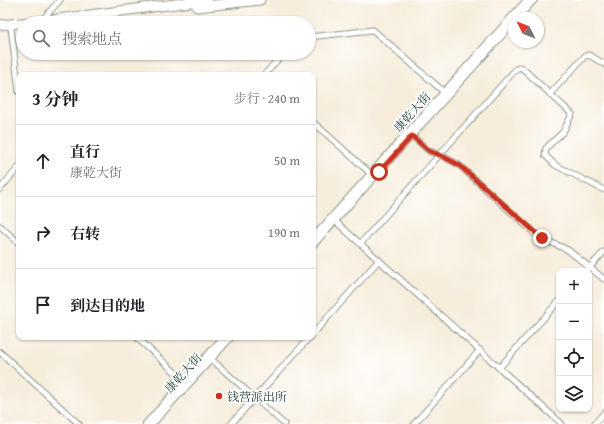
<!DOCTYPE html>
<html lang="zh">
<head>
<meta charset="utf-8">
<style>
  :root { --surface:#fff; --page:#f6f6f6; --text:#202124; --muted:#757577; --line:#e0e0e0 }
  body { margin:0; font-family:"Gentium Book Plus","Noto Serif SC",serif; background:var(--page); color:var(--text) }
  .controls { position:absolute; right:12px; bottom:12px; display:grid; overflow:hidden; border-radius:8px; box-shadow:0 1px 3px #0004 }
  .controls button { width:36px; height:36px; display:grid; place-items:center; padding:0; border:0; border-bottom:1px solid var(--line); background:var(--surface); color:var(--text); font:20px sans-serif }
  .compass { position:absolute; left:508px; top:12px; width:36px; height:36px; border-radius:50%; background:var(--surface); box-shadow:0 1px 3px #0004; rotate:312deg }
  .stop { position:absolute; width:12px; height:12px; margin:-9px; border:3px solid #c8321e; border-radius:50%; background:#fff }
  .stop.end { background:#c8321e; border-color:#fff; box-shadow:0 1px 4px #0008 }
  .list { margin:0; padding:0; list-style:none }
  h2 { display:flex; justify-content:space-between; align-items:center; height:52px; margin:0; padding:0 16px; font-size:17px }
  h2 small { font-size:13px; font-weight:400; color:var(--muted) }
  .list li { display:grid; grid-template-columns:26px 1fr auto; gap:12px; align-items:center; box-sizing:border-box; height:72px; padding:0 16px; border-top:1px solid var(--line) }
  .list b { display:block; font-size:15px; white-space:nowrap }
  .list p { margin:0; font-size:13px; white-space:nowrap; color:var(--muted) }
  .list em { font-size:13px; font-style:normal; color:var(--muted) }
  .icon { flex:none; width:22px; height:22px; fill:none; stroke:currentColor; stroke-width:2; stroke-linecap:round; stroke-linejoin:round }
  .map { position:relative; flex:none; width:604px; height:424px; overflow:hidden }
  .search { position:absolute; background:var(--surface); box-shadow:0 1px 3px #0004; left:16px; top:16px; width:300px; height:44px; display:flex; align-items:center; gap:10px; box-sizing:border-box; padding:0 14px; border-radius:22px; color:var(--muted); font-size:15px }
  .panel { position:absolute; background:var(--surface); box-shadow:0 1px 3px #0004; left:16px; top:72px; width:300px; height:268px; border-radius:8px }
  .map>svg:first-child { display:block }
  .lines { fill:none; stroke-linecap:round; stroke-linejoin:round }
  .minor-casing { stroke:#8a9588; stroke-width:7 }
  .tertiary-casing { stroke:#8a9588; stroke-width:8 }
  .trunk-casing { stroke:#8a9588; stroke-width:11 }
  .minor { stroke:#fff; stroke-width:5 }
  .tertiary { stroke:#fff; stroke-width:6 }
  .trunk { stroke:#fff; stroke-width:9 }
  .route { stroke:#c8321e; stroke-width:5 }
  .poi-dot { fill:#c8321e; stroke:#fff; stroke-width:1.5 }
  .labels { text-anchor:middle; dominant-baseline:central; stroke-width:4; stroke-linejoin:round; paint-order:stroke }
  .street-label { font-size:12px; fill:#1f3d34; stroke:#fff }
  .poi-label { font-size:12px; fill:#1f3d34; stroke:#fff; text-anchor:start }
</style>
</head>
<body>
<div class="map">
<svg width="604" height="424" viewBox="0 0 604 424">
  <rect width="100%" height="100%" fill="#fff"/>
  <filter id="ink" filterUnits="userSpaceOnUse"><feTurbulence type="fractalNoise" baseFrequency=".025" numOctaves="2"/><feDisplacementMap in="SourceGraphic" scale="8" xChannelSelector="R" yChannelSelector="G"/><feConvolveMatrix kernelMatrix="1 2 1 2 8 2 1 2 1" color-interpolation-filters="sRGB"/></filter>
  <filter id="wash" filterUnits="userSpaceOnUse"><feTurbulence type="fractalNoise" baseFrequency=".012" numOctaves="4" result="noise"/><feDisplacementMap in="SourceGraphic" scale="16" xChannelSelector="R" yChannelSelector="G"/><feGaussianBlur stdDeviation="0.9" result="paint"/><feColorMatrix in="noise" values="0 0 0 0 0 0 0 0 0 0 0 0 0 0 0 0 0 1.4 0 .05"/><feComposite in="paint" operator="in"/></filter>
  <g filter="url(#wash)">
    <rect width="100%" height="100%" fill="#f6eddb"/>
  </g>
  <g filter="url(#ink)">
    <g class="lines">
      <g class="minor-casing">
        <g id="minor">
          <path d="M42,20L60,0"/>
          <path d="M11,28L19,92"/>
          <path d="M309,37L373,30L444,92"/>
          <path d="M264,75L284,53"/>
          <path d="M550,94L585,56L589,55L604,64"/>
          <path d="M313,122L371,174"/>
          <path d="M411,135L429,151L443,156L459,165L534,233L541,238L568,250L604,279"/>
          <path d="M0,189L19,167"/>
          <path d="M335,221L562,424"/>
          <path d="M0,226L19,243"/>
          <path d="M360,244L516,69L521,67L572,114L563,132L546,148L545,155L555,165L604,190"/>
          <path d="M586,271L604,252"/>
          <path d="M313,334L379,260"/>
          <path d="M136,337L187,383"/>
          <path d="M0,352L79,424"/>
          <path d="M211,359L284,424"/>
          <path d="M499,368L559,301"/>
          <path d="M231,424L310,337"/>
          <path d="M414,424L480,350"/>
          <path d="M594,424L604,413"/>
        </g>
      </g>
      <g class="tertiary-casing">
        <g id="tertiary">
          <path d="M517,18L534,0"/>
          <path d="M313,238L527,0"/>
          <path d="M313,245L514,22"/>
          <path d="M146,424L224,337"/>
          <path d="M152,424L231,337"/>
        </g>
      </g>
      <g class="trunk-casing">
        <g id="trunk">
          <path d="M197,7L260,0"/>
          <path d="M0,25L42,21L207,0"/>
        </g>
      </g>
      <use href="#minor" class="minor"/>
      <use href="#tertiary" class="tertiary"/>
      <use href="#trunk" class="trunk"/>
    </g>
  </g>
  <g class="lines" filter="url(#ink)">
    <path class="route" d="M379,172L412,136L429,151L442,156L459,165L542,238"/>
  </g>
  <circle class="poi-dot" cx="219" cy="396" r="4"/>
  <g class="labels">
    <g class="street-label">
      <text transform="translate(412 112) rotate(-48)">康乾大街</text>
      <text transform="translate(183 373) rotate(-48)">康乾大街</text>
    </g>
    <g class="poi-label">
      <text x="227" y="396">钱营派出所</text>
    </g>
  </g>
</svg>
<div class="controls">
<button>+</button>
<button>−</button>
<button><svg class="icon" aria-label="locate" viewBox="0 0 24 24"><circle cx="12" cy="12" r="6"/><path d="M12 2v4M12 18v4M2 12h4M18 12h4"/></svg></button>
<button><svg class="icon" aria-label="layers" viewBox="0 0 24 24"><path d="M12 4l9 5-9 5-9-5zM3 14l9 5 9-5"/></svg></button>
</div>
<svg class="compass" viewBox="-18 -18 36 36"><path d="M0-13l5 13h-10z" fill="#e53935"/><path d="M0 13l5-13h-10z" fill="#757577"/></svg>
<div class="stop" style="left:379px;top:172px"></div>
<div class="stop end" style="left:542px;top:238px"></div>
<div class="search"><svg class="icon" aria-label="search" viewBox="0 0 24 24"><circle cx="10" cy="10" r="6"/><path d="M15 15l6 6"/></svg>搜索地点</div>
<section class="panel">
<h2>3 分钟<small>步行 · 240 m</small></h2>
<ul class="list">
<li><svg class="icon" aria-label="ahead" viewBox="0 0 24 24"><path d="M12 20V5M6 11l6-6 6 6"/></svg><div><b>直行</b><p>康乾大街</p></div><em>50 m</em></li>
<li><svg class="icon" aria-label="right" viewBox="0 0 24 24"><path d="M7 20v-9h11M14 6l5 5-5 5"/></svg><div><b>右转</b></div><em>190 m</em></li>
<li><svg class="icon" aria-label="arrive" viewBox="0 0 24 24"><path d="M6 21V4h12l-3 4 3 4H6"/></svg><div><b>到达目的地</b></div></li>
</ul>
</section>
</div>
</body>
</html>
